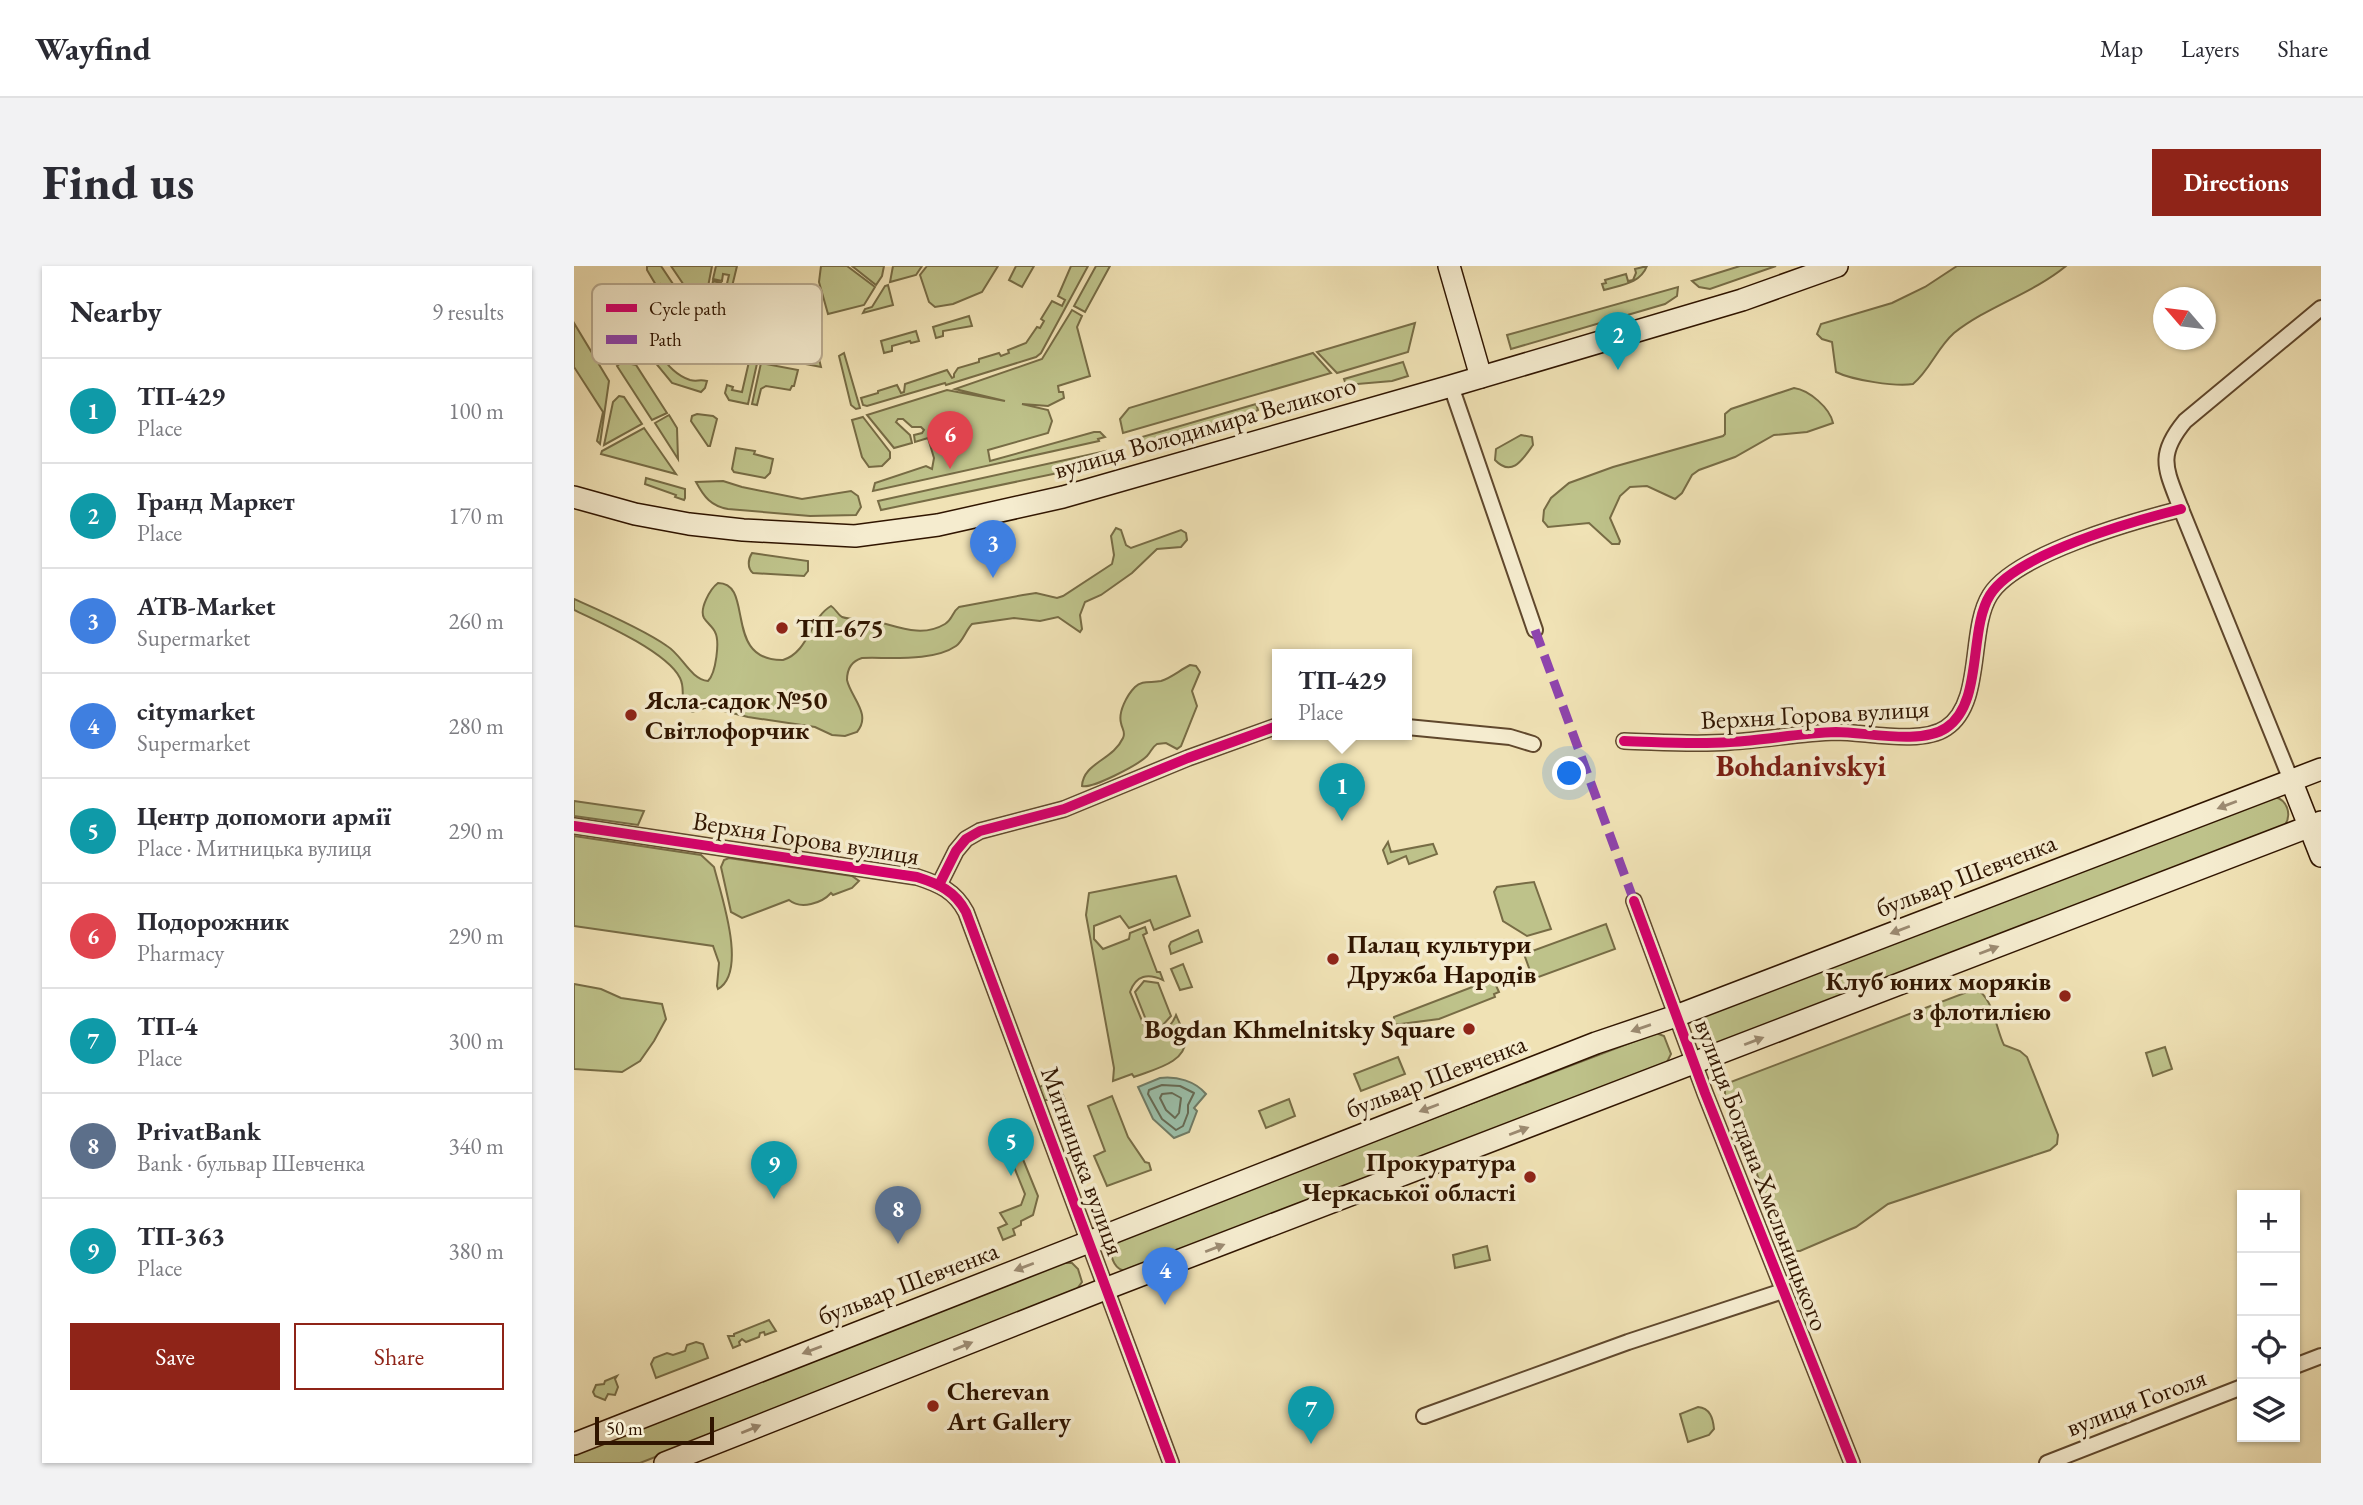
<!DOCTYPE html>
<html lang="en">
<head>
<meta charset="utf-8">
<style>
  :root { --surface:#fff; --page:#f2f2f3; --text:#2b2b33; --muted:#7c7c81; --line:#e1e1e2; --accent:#8f2418 }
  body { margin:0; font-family:"EB Garamond",serif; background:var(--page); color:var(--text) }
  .controls { position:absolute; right:21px; bottom:21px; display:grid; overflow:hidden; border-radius:0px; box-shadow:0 2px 5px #0004 }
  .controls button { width:63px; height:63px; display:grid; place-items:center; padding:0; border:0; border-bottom:2px solid var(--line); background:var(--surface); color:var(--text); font:35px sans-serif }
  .compass { position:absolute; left:1579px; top:21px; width:63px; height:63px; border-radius:50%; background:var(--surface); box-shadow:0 2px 5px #0004; rotate:298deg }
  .scale { position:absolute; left:21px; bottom:18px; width:119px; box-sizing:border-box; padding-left:7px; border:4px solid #301500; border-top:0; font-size:19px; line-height:24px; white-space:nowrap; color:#301500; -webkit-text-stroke:5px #f5eccf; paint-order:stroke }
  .you { position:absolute; left:996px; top:508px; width:24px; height:24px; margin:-18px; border:5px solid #fff; border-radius:50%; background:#1a73e8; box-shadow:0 0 0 10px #1a73e833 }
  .badge { display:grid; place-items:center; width:46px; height:46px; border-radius:50%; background:var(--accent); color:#fff; font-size:23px; font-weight:700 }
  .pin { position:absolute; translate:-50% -58px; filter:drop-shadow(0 2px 4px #0008) }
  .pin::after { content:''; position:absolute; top:37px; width:24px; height:21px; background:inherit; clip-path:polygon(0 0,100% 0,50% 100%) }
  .popup { position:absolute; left:698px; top:383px; width:140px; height:91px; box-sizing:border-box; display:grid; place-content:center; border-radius:0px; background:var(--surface); filter:drop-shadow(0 2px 5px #0005); font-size:23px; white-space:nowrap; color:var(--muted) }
  .popup b { font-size:26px; color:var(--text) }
  .popup::after { content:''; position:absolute; left:50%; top:100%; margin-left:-14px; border:14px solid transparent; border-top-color:var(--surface) }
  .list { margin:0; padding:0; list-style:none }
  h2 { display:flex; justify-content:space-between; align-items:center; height:91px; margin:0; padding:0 28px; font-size:30px }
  h2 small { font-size:23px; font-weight:400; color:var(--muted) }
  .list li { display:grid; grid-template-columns:46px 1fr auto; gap:21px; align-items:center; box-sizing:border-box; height:105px; padding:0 28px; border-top:2px solid var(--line) }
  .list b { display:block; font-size:26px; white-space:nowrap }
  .list p { margin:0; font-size:23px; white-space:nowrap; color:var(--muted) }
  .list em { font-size:23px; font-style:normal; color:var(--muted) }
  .actions { display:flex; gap:14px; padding:21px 28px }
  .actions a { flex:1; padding:16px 0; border:2px solid var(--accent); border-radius:0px; text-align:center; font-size:24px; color:var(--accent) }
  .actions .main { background:var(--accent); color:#fff }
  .icon { flex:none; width:38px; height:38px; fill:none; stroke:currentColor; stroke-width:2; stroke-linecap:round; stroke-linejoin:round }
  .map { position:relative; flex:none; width:1747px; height:1197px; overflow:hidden; border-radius:0px }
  header { display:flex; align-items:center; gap:42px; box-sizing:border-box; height:98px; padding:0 35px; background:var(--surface); border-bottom:2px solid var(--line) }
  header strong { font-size:33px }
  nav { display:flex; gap:38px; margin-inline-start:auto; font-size:24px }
  .intro { display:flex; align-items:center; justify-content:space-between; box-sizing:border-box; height:168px; padding:0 42px }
  h1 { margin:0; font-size:49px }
  .button { padding:18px 32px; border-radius:0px; background:var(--accent); color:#fff; font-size:24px; font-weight:700 }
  main { display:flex; gap:42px; padding:0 42px }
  aside { flex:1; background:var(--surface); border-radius:0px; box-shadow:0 2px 5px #0004 }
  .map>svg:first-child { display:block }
  .green { fill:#bec28a; stroke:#776c45; stroke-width:2 }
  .water { fill:#9bbfa9; stroke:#707b65; stroke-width:2 }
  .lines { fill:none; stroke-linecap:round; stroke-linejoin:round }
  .shore { stroke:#666a54; stroke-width:2 }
  .street-casing { stroke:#60482d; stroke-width:18 }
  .secondary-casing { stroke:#301500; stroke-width:24 }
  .street { stroke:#f5eccf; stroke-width:14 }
  .secondary { stroke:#f5eccf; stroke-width:21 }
  .quiet { stroke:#8e44ad; stroke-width:9; stroke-dasharray:18 9; stroke-linecap:butt }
  .cycleway-casing { stroke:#f5eccf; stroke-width:15 }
  .cycleway { stroke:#d6006c; stroke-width:10 }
  .oneway { fill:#9c8b72 }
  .poi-dot { fill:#8f2418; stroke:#f5eccf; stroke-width:2.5 }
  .labels { text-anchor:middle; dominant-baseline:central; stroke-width:7; stroke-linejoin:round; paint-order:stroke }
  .street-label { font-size:26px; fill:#301500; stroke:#f5eccf }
  .poi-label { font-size:26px; font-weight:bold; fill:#301500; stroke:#f5eccf; text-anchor:start }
  .quarter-label { font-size:30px; font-weight:bold; fill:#7a1f14; stroke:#f5eccf }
  .key { fill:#f5eccf; stroke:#baac91; stroke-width:2 }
  .key-label { font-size:19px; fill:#301500 }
</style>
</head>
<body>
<header>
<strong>Wayfind</strong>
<nav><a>Map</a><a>Layers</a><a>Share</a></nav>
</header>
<div class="intro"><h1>Find us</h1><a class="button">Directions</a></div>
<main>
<aside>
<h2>Nearby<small>9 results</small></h2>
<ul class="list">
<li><span class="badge" style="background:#0f9aa8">1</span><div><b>ТП-429</b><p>Place</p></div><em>100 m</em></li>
<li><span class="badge" style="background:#0f9aa8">2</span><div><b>Гранд Маркет</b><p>Place</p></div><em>170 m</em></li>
<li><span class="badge" style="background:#3f7fe0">3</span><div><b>ATB-Market</b><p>Supermarket</p></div><em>260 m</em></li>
<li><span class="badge" style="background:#3f7fe0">4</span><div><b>citymarket</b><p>Supermarket</p></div><em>280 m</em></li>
<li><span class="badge" style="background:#0f9aa8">5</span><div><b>Центр допомоги армії</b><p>Place · Митницька вулиця</p></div><em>290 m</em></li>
<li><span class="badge" style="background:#e0444e">6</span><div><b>Подорожник</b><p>Pharmacy</p></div><em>290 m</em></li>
<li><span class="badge" style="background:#0f9aa8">7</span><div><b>ТП-4</b><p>Place</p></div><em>300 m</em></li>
<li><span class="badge" style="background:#5c6f8a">8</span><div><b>PrivatBank</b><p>Bank · бульвар Шевченка</p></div><em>340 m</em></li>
<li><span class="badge" style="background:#0f9aa8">9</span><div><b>ТП-363</b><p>Place</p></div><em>380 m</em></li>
</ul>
<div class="actions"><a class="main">Save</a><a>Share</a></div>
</aside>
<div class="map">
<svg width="1747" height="1197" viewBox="0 0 1747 1197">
  <rect width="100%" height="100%" fill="#f0e2b5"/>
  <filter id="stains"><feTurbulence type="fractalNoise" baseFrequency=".00286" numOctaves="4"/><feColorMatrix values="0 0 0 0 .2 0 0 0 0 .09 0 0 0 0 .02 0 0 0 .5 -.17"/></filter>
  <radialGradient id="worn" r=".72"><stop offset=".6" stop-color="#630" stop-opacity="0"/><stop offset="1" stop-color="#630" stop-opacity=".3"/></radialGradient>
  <g class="green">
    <path d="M73,0H87L109,33L114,48L105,47L86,18L82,19L73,4Z"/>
    <path d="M97,0H138L132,31L122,37Z"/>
    <path d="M142,0H163L156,29C173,46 190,37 209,31L225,37L232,49H234L247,101L211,94L180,67L136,59L133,47L139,15L147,17L146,25L151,26L155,9L149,8L148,15L139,13Z"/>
    <path d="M247,0H273L301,21L290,39L254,48L245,16Z"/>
    <path d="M278,0H310L308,10L302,19Z"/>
    <path d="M319,0H348L342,9L316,16Z"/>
    <path d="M353,0H424L408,26L379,38L361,41L355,36L346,9Z"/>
    <path d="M442,0H460L448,21L435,14Z"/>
    <path d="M497,0H514L467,87L462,91L372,119L371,117L293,140L289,139L287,132L304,127V125L323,119L327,127L330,126L331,118L373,104L378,112L380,111V108L384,102L405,96V93L425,87L427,90L435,87L434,84L452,77L463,61L466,62L470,55L467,53L478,35L488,40L491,34L484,30Z"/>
    <path d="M522,0H536L511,46L500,40Z"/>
    <path d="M1073,0C1066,18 1047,19 1030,24L1028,18L1032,17L1031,14L1052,8L1054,15L1059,14L1062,7L1061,3Z"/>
    <path d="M1166,0H1202L1136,23L1125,21L1118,15Z"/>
    <path d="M1383,0H1492C1458,28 1414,40 1380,67C1363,82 1356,104 1339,118C1322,121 1278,114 1262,106L1258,76L1248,73L1243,68L1247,58L1318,37L1351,21Z"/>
    <path d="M314,19L319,39L289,47L291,43L298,41L311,20Z"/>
    <path d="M1104,21L1103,30L1091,38L937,83L933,69Z"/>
    <path d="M53,39L67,64L71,62L76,69L66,75L45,43Z"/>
    <path d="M498,44L508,50L503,61L516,110L484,120L485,126H489L490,132L474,140L448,138L474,144L478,155L474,167L414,184L416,195L520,166H526L531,171L524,173L525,175L299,225L301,217L352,200L358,203L360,192L354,172L341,176L340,169L348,167L350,164L347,161H338L329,153H324L322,156L336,169L338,177L320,182L293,149L373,124L431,135L381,123L468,93Z"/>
    <path d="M395,50L398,60L369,65V70L362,72L359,61Z"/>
    <path d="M126,56C140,75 165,66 186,84L174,138L155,134L151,127L153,119L159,121L158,124L168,126L177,87L158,82L157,85L124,76L115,62Z"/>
    <path d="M0,57L35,115L26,178L23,175L29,146L0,101Z"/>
    <path d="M841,57L834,86L763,107L743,86Z"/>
    <path d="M342,65L345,75L337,77L336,75L318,80V85L310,87L307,75Z"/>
    <path d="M81,85L85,86C92,98 101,109 116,114C124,116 124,113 133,115L131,122L127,126L98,117L75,89Z"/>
    <path d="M270,87L286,142L282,143L277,139L265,90Z"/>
    <path d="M739,87L757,107L549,167L546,153L555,142Z"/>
    <path d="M48,96L62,99L93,147L78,154L43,100Z"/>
    <path d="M829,96L834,110L818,115L772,119L770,113Z"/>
    <path d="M187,97L224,104L220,120H218L216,124L192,120L187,123L183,139L178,138Z"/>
    <path d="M1220,122C1235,124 1256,142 1259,157L1233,166L1200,169L1161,191L1125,204L1118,209L1108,227L1101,233L1073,220L1056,221L1046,230L1036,252L1046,275L1045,278H1038L1015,257L974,261L969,255L970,244L977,232L995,217L1039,201L1149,170L1151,168V148L1157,143Z"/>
    <path d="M45,130L50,131L68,158L30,179L39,136Z"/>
    <path d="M682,138L684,144L647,164L570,186L559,183L554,175Z"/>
    <path d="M123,148L139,150L143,153L136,180H134L117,155L118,150Z"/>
    <path d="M95,149L103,162L104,193L81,157Z"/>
    <path d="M289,151L316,186V192L308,200L295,201L288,191L278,154Z"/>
    <path d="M70,162L102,208L27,188L28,185Z"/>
    <path d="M947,169L958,171L959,179C949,193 938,212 921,194L922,183Z"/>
    <path d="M162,182L181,185L180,188L199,193L196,207L191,212L160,206L158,203Z"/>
    <path d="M532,185L533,193L527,198L307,244L304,235Z"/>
    <path d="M72,212L111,223V232L110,234L101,231L102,229L71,218Z"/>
    <path d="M149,215L168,221L228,233L277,225L284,230L287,241L282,249L236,250L154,243C137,240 130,231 122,216Z"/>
    <path d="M542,262L547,264L552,279L557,282L607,264L612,267L613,274L607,281L583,283L558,307L527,329L511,336L506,349L508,363L506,366L484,351L466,355L440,352L398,358C392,364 389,375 382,380C359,396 315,391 288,392C278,395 273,403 273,414C277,432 298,448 283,466L271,470L258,469L241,461L174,451L134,441L118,446L110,439C107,429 111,422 106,412C93,386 28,357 0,344V333C27,345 69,363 93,380C108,389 116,413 134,415C142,407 146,375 141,366C139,361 133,357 130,352C125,343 136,323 144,317C181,317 148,395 209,394C235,386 236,352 257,340C262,343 263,348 268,351C276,354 288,353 296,354C321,359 346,373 371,358C379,353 378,346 385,341L449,329L462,327L483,332L489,330L538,298L540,289L537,270Z"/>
    <path d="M178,287L234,295V305L230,310L179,307C173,302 174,293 178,287Z"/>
    <path d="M616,399L622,400L626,406L618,425L623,440L607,480L603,483L592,477L583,478C578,481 577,486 573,490C564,499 518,523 508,520C509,497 539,494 549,472C552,466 548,463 547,457C544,446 553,429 561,421C568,414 577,417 587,415C597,412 606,404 616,399Z"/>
    <path d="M1701,531C1713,534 1718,548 1711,559L1138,779L1130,776L1124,760L1131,749Z"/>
    <path d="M0,535L70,545L64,559L0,550Z"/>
    <path d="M0,570L127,589L140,601C147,629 174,706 144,723L143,720L145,697L139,680L0,660Z"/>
    <path d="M814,576L817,586L859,578L863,588L835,598L832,590L814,598L809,584Z"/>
    <path d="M155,592L278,610L285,615L278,622L259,629L257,627C248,637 227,644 215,634L168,652L157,646L147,601L150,594Z"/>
    <path d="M602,610L616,650L580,664L576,654L555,662L546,650L520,660V673L529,683L555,673L556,667L571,661L573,667L569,669L583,706H586L589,714C574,707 562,709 556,726L571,762C586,769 596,764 602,749C605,756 609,764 611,771C615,797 577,804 560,811L558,808L539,815L540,802L512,649L515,627Z"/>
    <path d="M960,616L977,663L953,670L929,655L920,626L923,621Z"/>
    <path d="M1032,658L1041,683L959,713L950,688Z"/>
    <path d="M624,664L628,676L597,688L595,680L597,676Z"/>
    <path d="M609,698L618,721L606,724L597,703Z"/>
    <path d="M919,713L925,726L920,728L921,731L865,753L819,759L820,751Z"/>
    <path d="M570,715L584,717L597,750L588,760L574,759L561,726Z"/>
    <path d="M0,718L27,723L47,732L88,738L92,753L80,775L66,795L48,806L0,803Z"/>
    <path d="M1401,723C1419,729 1422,764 1430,779L1446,785L1453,791L1484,869L1483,878L1476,884L1314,938L1282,961L1226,985H1217L1213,982L1151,830V821L1154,817Z"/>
    <path d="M1082,767L1090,770L1097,788L1093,796L551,1005C541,1003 538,994 536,984L540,976L544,973Z"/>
    <path d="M1591,781L1598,803L1579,810L1572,787Z"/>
    <path d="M824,791L831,808L787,825L780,808Z"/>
    <path d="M483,814L491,834H470L465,821Z"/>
    <path d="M538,830L554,871L571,896L575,897L577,904L533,920L520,890L531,885L514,840Z"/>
    <path d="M715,833L721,850L692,862L685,845Z"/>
    <path d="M446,886L464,930L459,949L447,955V959L439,963L441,969L429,974L424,962L433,958L426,947L447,939L451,928L436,891Z"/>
    <path d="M913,980L916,994L881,1002L879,989Z"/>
    <path d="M489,997H498L504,1003L508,1016L500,1027L66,1197H0V1188Z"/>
    <path d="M195,1054L202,1065L191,1069L190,1066L186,1067L185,1071L172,1076L168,1073L165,1076L166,1079L159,1082L154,1070H160V1068Z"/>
    <path d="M122,1076L129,1078L134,1092L82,1112L77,1098L80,1092L93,1087L99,1089L111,1085L113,1079Z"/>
    <path d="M43,1110L41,1113L44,1121L41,1129L34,1128L31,1134L21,1130L19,1126L22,1119L30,1118L31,1115Z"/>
    <path d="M1124,1141C1136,1142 1139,1152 1140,1163L1135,1169L1114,1176L1106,1148Z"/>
  </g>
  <path class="water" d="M586,812C603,810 621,815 632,828L620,842L623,845L615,866L600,872L579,853L564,821Z"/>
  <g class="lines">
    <g class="shore">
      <path d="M588,819L606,820L620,827L614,839V847L609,860L602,864L588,853L574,828L575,824Z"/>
      <path d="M598,827L607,832L605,847L601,852L592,844L586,832L588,828Z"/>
    </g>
    <g class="street-casing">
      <g id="street">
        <path d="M877,120L961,364"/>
        <path d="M833,461L936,471L959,478"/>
        <path d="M1050,475C1086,476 1121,479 1156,476C1192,474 1226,467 1262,466C1292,466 1347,479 1372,462C1410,437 1394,364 1416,329C1441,288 1560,255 1607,243"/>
        <path d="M1717,514L1607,243C1592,203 1582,190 1611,155L1747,42"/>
        <path d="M0,560L343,611C365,618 381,625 392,646L597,1197"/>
        <path d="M365,619L382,585L392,573L406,565L490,543L614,492L703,460"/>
        <path d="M1060,635L1131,827L1278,1197"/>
        <path d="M1721,1100L1747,1090"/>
        <path d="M850,1150L1054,1076L1209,1025"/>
        <path d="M1473,1197L1668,1121"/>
      </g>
    </g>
    <g class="secondary-casing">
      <g id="secondary">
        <path d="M875,0L907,111"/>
        <path d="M0,231L61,248L115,258L169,264L281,270L364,259L489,231L877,120L1168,34L1263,0"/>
        <path d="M1717,514L1747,590"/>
        <path d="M0,1178L1022,777L1102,750L1747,503"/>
        <path d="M91,1197L531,1023L1747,556"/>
      </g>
    </g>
    <use href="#street" class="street"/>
    <use href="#secondary" class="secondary"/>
    <path class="quiet" d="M961,364L1060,635"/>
    <g class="cycleway-casing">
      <g id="cycleway">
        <path d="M1050,475C1086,476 1121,479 1156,476C1192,474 1226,467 1262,466C1292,466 1347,479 1372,462C1410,437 1394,364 1416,329C1441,288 1560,255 1607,243"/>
        <path d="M0,560L343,611C365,618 381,625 392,646L597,1197"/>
        <path d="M365,619L382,585L392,573L406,565L490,543L614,492L703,460"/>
        <path d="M1060,635L1131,827L1278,1197"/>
      </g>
    </g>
    <use href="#cycleway" class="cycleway"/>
  </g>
  <defs><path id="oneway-solid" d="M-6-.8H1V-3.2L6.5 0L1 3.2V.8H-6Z" transform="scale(1.75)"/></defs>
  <g class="oneway">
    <use href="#oneway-solid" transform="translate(1653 539) rotate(159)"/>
    <use href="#oneway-solid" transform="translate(1326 664) rotate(159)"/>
    <use href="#oneway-solid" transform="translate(1415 684) rotate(-21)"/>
    <use href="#oneway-solid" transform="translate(1067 762) rotate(161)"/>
    <use href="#oneway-solid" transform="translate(1180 775) rotate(-21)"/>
    <use href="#oneway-solid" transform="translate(855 842) rotate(159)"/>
    <use href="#oneway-solid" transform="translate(945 865) rotate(-21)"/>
    <use href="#oneway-solid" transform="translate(641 982) rotate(-21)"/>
    <use href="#oneway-solid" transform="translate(450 1001) rotate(159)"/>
    <use href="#oneway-solid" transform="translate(389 1080) rotate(-22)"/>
    <use href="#oneway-solid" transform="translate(238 1084) rotate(159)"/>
    <use href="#oneway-solid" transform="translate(177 1163) rotate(-22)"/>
  </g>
  <g class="poi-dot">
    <circle cx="208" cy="362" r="7"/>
    <circle cx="57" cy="449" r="7"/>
    <circle cx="759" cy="693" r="7"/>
    <circle cx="1491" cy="730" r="7"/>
    <circle cx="895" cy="763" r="7"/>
    <circle cx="956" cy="911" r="7"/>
    <circle cx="359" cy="1140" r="7"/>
  </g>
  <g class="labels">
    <g class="street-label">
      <text transform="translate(631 161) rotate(-16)">вулиця Володимира Великого</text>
      <text transform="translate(1241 448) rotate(-3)">Верхня Горова вулиця</text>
      <text transform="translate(232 572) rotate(9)">Верхня Горова вулиця</text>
      <text transform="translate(1392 609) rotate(-21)">бульвар Шевченка</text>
      <text transform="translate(862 810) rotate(-21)">бульвар Шевченка</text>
      <text transform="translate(509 895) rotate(70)">Митницька вулиця</text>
      <text transform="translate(1188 909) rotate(69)">вулиця Богдана Хмельницького</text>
      <text transform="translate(334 1017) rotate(-21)">бульвар Шевченка</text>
      <text transform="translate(1562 1136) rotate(-21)">вулиця Гоголя</text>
    </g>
    <g class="poi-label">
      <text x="222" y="362">ТП-675</text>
      <text x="71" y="434">Ясла-садок №50<tspan x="71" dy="30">Світлофорчик</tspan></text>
      <text x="773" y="678">Палац культури<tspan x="773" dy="30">Дружба Народів</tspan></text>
      <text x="1477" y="715" text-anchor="end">Клуб юних моряків<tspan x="1477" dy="30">з флотилією</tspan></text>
      <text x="881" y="763" text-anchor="end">Bogdan Khmelnitsky Square</text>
      <text x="942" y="896" text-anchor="end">Прокуратура<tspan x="942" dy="30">Черкаської області</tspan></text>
      <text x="373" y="1125">Cherevan<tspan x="373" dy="30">Art Gallery</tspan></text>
    </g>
    <g class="quarter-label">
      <text x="1227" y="499">Bohdanivskyi</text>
    </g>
  </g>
  <rect x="18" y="18" width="230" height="80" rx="10" class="key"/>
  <rect x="32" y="38" width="31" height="8" fill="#d6006c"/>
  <rect x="32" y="69" width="31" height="9" fill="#8e44ad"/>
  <g class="key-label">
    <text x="75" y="49">Cycle path</text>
    <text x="75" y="80">Path</text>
  </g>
  <rect width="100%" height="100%" filter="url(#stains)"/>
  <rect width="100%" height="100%" fill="url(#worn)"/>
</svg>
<div class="controls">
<button>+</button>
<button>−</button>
<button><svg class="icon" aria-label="locate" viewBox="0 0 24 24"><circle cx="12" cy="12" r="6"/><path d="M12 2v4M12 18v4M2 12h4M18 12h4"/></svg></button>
<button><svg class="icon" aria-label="layers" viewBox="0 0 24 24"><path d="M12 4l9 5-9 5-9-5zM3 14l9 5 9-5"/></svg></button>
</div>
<svg class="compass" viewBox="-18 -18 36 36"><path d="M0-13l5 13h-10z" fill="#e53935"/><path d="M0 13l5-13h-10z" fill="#7c7c81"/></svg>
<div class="scale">50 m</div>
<div class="you"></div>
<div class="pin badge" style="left:768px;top:555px;background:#0f9aa8">1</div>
<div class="popup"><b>ТП-429</b>Place</div>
<div class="pin badge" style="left:1044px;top:104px;background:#0f9aa8">2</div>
<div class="pin badge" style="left:419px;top:312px;background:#3f7fe0">3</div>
<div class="pin badge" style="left:591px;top:1039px;background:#3f7fe0">4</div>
<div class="pin badge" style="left:437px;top:910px;background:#0f9aa8">5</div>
<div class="pin badge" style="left:376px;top:203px;background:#e0444e">6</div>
<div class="pin badge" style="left:737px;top:1178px;background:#0f9aa8">7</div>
<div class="pin badge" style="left:324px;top:978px;background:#5c6f8a">8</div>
<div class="pin badge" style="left:200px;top:933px;background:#0f9aa8">9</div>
</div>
</main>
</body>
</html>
